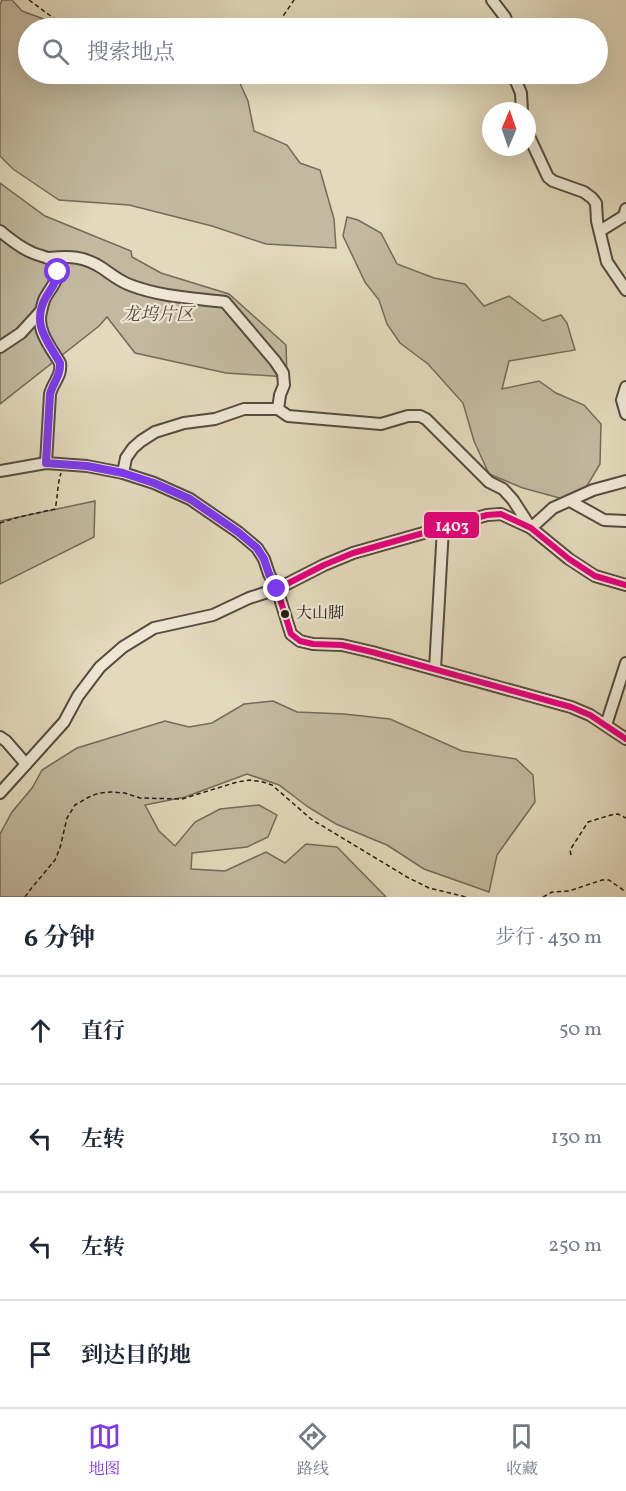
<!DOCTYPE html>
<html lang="zh">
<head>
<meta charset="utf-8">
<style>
  :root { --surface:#fff; --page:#f6f6f7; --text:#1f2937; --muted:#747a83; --line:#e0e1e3; --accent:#7c3aed }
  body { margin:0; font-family:Vollkorn,"Noto Serif SC",serif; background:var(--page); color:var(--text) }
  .compass { position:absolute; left:482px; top:102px; width:54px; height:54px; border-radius:50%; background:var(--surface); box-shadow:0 6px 24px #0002; rotate:2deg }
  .stop { position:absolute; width:18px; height:18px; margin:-14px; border:4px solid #7c3aed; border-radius:50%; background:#fff }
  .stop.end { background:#7c3aed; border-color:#fff; box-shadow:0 2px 6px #0008 }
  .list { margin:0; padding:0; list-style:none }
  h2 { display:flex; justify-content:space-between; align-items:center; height:78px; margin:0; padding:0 24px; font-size:26px }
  h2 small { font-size:20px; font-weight:400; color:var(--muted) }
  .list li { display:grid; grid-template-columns:39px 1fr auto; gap:18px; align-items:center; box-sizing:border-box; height:108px; padding:0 24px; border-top:2px solid var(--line) }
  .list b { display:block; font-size:22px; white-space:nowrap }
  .list em { font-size:20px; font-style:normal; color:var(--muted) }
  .icon { flex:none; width:33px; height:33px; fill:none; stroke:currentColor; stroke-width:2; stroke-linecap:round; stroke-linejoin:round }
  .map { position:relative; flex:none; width:626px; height:897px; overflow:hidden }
  .search { position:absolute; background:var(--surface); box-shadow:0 6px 24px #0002; left:18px; right:18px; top:18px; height:66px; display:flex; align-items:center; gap:15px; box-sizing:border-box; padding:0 21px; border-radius:33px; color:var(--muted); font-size:22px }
  .sheet { height:510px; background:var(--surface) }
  nav { display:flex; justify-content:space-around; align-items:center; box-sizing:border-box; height:84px; border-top:2px solid var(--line); background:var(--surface); font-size:16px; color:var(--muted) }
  nav a { display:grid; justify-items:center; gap:3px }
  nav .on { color:var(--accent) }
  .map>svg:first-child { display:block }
  .green { fill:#c3b9a0; stroke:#756b5b; stroke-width:1.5 }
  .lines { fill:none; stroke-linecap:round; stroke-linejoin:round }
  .minor-casing { stroke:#564c40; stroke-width:14 }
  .path { stroke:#271d16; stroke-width:1.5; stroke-dasharray:4.5 3; stroke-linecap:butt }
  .minor { stroke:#ede6d3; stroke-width:10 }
  .bus-1-casing { stroke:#ede6d3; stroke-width:10 }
  .bus-1 { stroke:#e5007d; stroke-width:6 }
  .route { stroke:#7c3aed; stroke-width:8 }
  .bus-dot { fill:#271d16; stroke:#ede6d3; stroke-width:2 }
  .labels { text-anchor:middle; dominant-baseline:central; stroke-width:4.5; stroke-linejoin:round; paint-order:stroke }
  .bus-label { font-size:16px; fill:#271d16; stroke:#ede6d3; text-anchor:start }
  .park-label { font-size:18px; font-style:italic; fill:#564c3f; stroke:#ede6d3 }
  .line-badge { stroke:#ede6d3; stroke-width:2 }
  .badge-label { font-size:16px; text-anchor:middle; font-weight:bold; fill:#fff }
</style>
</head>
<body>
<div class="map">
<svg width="626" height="897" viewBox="0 0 626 897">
  <rect width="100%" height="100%" fill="#e3d9bc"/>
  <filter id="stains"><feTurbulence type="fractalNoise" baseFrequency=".00333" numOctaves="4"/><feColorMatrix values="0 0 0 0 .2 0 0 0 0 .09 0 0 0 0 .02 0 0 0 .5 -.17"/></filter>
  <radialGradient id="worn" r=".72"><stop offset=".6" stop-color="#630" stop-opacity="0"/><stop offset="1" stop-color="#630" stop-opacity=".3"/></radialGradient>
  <g class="green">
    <path d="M2,0H12L22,11L41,18L58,28H28V74H211L217,79H238L248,101L254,131L287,145L300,163L320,170L334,219L336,248L266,244L212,226L129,205L59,200L13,169L0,156V5Z"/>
    <path d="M0,183L45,216L131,251L132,257L161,273L229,294L286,345L287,377L226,373L135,353L107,317L99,326L0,404Z"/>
    <path d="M347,217L358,220L381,233L397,264L434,278L465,284L484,306L509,296L543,321L561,315L567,323L575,350L509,361L502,389L539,381L556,393L584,405L601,424L600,464L584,491L563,499L523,488L489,474L474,441L463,403L428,364L400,343L387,324L379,300L365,282L343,236Z"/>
    <path d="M95,501L94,537L0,584V521Z"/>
    <path d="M273,701L297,712L344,714L390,719L462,751L516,759L533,775L535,802L497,855L489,892L424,869L387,845L336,824L308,807L279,785L247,774L185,797L145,805L159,831L175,846L195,822L220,809L259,805L277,815L268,837L247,847L192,853L191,869L225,871L266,852L285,863L306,844L337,847L386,897H0V834L12,812L32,788L42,770L77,748L165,721L189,727L212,723L244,704Z"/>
  </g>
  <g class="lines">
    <g class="minor-casing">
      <g id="minor">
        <path d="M492,0L505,17L509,28"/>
        <path d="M513,74L521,93L522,111"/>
        <path d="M527,132L548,177L553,181L584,192L592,198L596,203L597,221L607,262L626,290"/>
        <path d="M0,231C10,239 19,247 31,252C38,256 47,256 53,261C66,272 51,287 45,298C43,302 42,307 41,312C36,330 51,348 60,363C62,376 53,382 50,394L46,463"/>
        <path d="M600,231L624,216L626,209"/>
        <path d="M49,258C70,256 84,256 102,268C111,274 119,281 130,285C161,297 193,298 225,302L275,361L283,373L284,385L280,395L278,409"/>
        <path d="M0,347L21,333L40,312"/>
        <path d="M626,387L622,400L626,414"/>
        <path d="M0,471L46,463L87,466L123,473L154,483L190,499L238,532L257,548L264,559L269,574L277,589L291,634L300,641L313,644L342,645L372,652L571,707L590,715L626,739"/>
        <path d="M123,473L126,458L133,448L141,441L155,432L184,423L215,419L244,409H278L288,416L381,424L408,416H420L426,419L489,482L503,489L513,500L531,528L553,508L593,490L626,481"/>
        <path d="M570,501L604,520L626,521"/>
        <path d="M435,669L443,528"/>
        <path d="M606,725L626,663"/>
        <path d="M0,737L6,741L26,764"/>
        <path d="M0,793L64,722L78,696L100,667L123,647L154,628L213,615L249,598L277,589L324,565L353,553L487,515L501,514L531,528L569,559L595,576L626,585"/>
      </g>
    </g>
    <g class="path">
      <path d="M29,0L67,28"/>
      <path d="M275,28L294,0"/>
      <path d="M0,523L19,517L55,509C58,497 57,485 61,473"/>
      <path d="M571,855L570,850L588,822L611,815L618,814L626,818"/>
      <path d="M25,897L30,890L55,860L60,848L67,818L75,805L89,797L99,793L111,792L125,793L140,798L182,799L237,782L250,780L263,782L272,785L311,819L407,877L429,888L466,897"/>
      <path d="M543,897L552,892L569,891L602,880H609L626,892"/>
    </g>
    <use href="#minor" class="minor"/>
    <g class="bus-1-casing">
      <path id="bus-1" d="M626,585L595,576L569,559L531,528L501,514L487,515L353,553L324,565L277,589L291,634L300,641L313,644L342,645L372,652L571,707L590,715L626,739"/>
    </g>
    <use href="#bus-1" class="bus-1"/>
  </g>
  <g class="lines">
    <path class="route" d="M58,272C57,282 51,289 46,297C31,324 47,340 60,363C61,375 53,383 50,394L46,463L87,466L123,473L154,483L190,499L238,532L257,548L264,559L269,574L277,589"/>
  </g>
  <circle class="bus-dot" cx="285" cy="614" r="5"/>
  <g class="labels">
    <g class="bus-label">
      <text x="296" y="614">大山脚</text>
    </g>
    <g class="park-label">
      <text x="158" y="315">龙坞片区</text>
    </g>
  </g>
  <rect class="line-badge" x="423" y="511" width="57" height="28" rx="6" fill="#e5007d"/>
  <g class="badge-label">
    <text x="452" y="531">1403</text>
  </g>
  <rect width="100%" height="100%" filter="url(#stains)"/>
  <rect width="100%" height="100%" fill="url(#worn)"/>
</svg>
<svg class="compass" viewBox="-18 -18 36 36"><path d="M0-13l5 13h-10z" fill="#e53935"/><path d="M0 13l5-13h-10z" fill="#747a83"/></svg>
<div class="stop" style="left:58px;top:272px"></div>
<div class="stop end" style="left:277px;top:589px"></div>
<div class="search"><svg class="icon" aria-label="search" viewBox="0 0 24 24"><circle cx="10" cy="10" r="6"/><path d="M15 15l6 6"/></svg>搜索地点</div>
</div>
<section class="sheet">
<h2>6 分钟<small>步行 · 430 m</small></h2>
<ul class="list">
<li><svg class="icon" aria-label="ahead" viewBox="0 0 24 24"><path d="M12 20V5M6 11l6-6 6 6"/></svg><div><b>直行</b></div><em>50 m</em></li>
<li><svg class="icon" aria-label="left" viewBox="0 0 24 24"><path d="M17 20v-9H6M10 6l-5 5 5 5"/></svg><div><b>左转</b></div><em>130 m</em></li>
<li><svg class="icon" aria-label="left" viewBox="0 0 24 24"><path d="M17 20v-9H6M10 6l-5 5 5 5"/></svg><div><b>左转</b></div><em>250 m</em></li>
<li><svg class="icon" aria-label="arrive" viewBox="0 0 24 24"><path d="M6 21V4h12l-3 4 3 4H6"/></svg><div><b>到达目的地</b></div></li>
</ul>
</section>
<nav>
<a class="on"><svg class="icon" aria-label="map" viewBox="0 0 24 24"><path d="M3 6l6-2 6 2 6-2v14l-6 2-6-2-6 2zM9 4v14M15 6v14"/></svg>地图</a>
<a><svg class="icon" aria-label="directions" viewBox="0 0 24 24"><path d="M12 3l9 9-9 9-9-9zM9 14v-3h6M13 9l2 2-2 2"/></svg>路线</a>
<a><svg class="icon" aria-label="saved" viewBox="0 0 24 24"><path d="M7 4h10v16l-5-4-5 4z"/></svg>收藏</a>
</nav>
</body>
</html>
